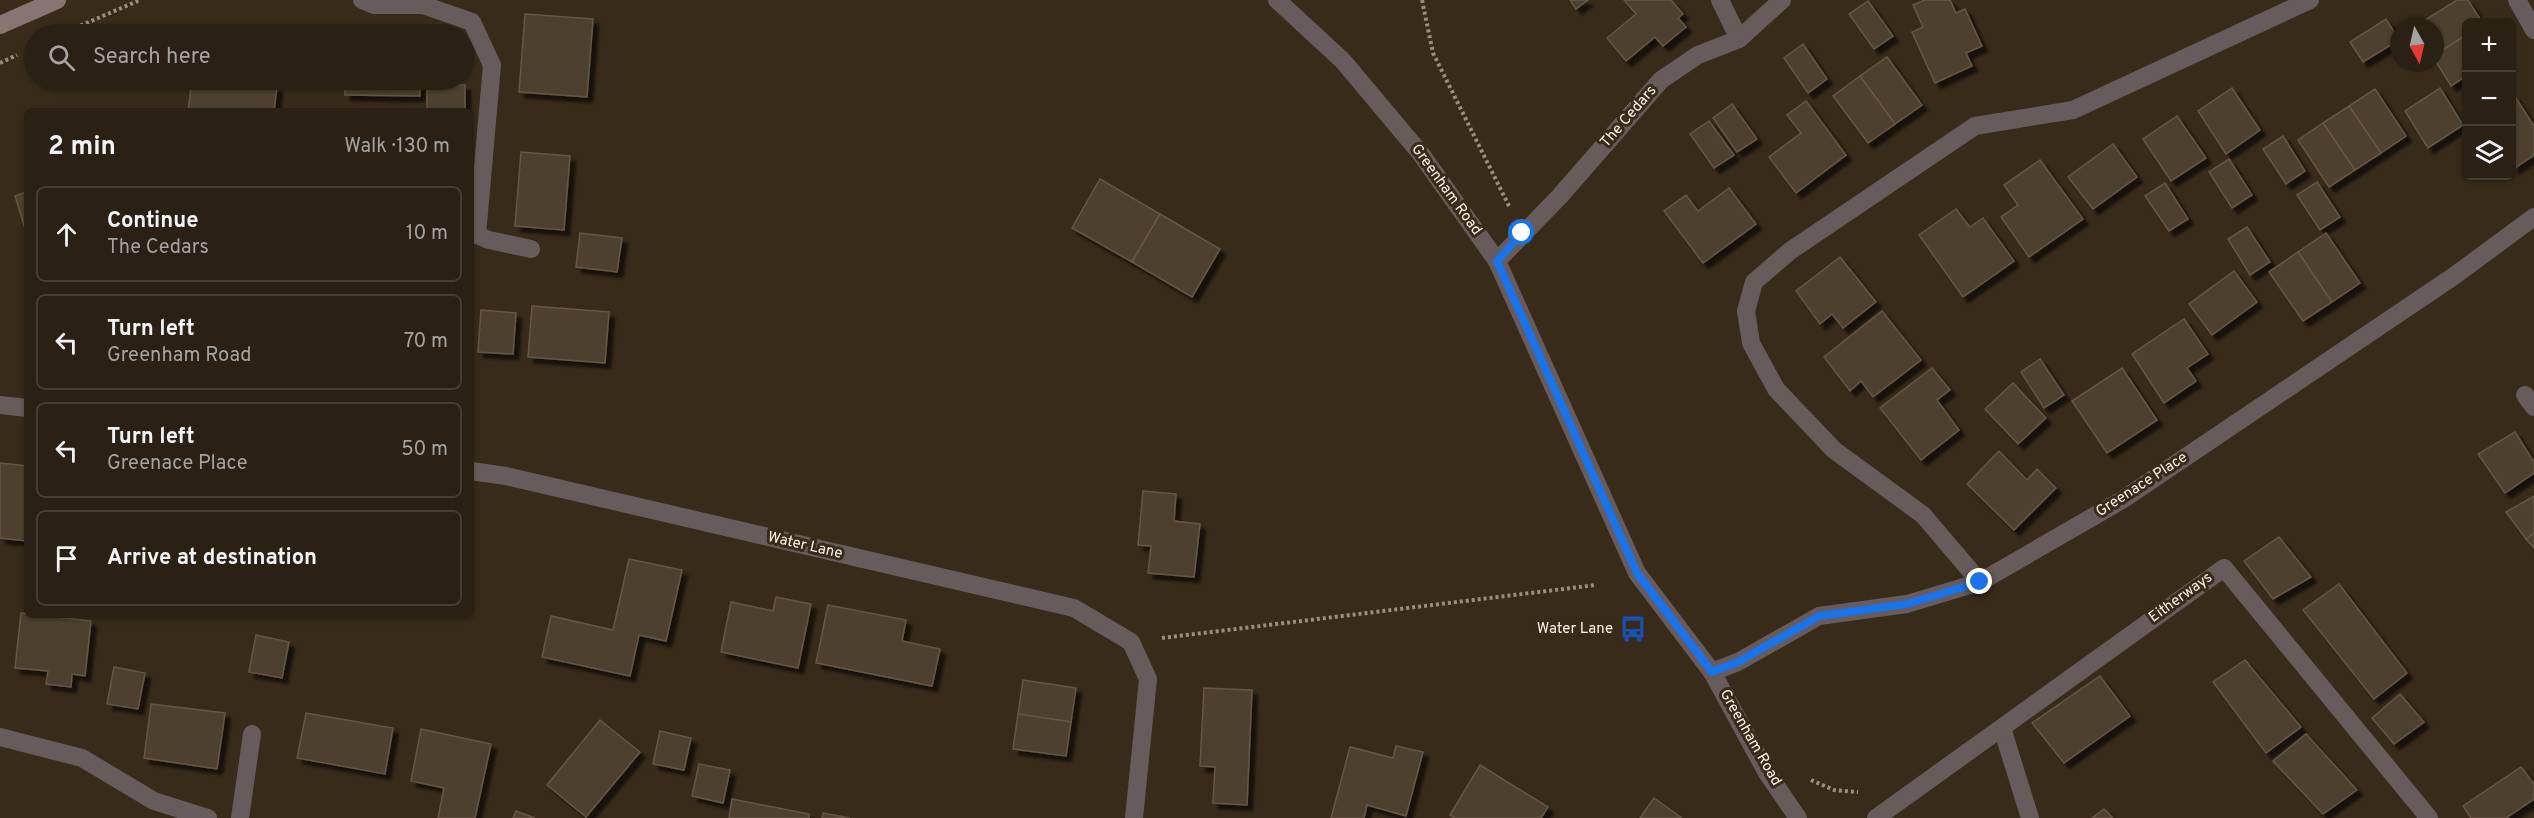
<!DOCTYPE html>
<html lang="en">
<head>
<meta charset="utf-8">
<style>
  :root { --surface:#2a2014; --page:#362d22; --text:#f1f3f6; --muted:#a5a3a0; --line:#463e34 }
  body { margin:0; font-family:Overpass,sans-serif; background:var(--page); color:var(--text) }
  .controls { position:absolute; right:18px; top:18px; display:grid; overflow:hidden; border-radius:9px; box-shadow:0 2px 4px #0004 }
  .controls button { width:54px; height:54px; display:grid; place-items:center; padding:0; border:0; border-bottom:2px solid var(--line); background:var(--surface); color:var(--text); font:30px sans-serif }
  .compass { position:absolute; left:2390px; top:18px; width:54px; height:54px; border-radius:50%; background:var(--surface); box-shadow:0 2px 4px #0004; rotate:172deg }
  .stop { position:absolute; width:18px; height:18px; margin:-14px; border:4px solid #1a73e8; border-radius:50%; background:#fff }
  .stop.end { background:#1a73e8; border-color:#fff; box-shadow:0 2px 6px #0008 }
  .list { margin:0; padding:0; list-style:none }
  h2 { display:flex; justify-content:space-between; align-items:center; height:78px; margin:0; padding:0 24px; font-size:26px }
  h2 small { font-size:20px; font-weight:400; color:var(--muted) }
  .list li { display:grid; grid-template-columns:39px 1fr auto; gap:18px; align-items:center; box-sizing:border-box; height:96px; margin:0 12px 12px; padding:0 12px; border:2px solid var(--line); border-radius:9px }
  .list b { display:block; font-size:22px; white-space:nowrap }
  .list p { margin:0; font-size:20px; white-space:nowrap; color:var(--muted) }
  .list em { font-size:20px; font-style:normal; color:var(--muted) }
  .icon { flex:none; width:33px; height:33px; fill:none; stroke:currentColor; stroke-width:2; stroke-linecap:round; stroke-linejoin:round }
  .map { position:relative; flex:none; width:2534px; height:818px; overflow:hidden }
  .search { position:absolute; background:var(--surface); box-shadow:0 2px 4px #0004; left:24px; top:24px; width:450px; height:66px; display:flex; align-items:center; gap:15px; box-sizing:border-box; padding:0 21px; border-radius:33px; color:var(--muted); font-size:22px }
  .panel { position:absolute; background:var(--surface); box-shadow:0 2px 4px #0004; left:24px; top:108px; width:450px; height:510px; border-radius:9px }
  .map>svg:first-child { display:block }
  .building { fill:#4e402f; stroke:#655745; stroke-width:1.5; filter:url(#shadow) }
  .lines { fill:none; stroke-linecap:round; stroke-linejoin:round }
  .path { stroke:#998e80; stroke-width:4; stroke-dasharray:3 3; stroke-linecap:butt }
  .street { stroke:#675b5b; stroke-width:18 }
  .secondary { stroke:#877574; stroke-width:18 }
  .route { stroke:#1a73e8; stroke-width:8 }
  .labels { text-anchor:middle; dominant-baseline:central; stroke-width:6; stroke-linejoin:round; paint-order:stroke }
  .street-label { font-size:15px; fill:#fcf3e9; stroke:#382b1a }
  .poi-label { font-size:15px; fill:#fcf3e9; stroke:#382b1a; text-anchor:end }
</style>
</head>
<body>
<div class="map">
<svg width="2534" height="818" viewBox="0 0 2534 818">
  <defs>
    <filter id="shadow"><feDropShadow dx="5.5" dy="5.5" stdDeviation="1.5" flood-color="#0009"/></filter>
  </defs>
  <rect width="100%" height="100%" fill="#382b1a"/>
  <g class="building">
    <path d="M1570,0H1588L1576,9Z"/>
    <path d="M1624,0H1671L1683,14L1678,18L1686,27L1663,46L1655,37L1626,61L1607,38L1636,14Z"/>
    <path d="M1925,0H1950L1956,13L1965,9L1982,46L1966,53L1972,66L1935,83L1912,32L1923,27L1913,5Z"/>
    <path d="M2457,0H2468L2482,22H2466V35L2435,55V27H2414Z"/>
    <path d="M1868,1L1893,36L1874,49L1849,14Z"/>
    <path d="M525,14L593,19L587,97L519,92Z"/>
    <path d="M2386,19L2399,40L2363,62L2350,42Z"/>
    <path d="M2466,35V76L2451,86L2435,60V55Z"/>
    <path d="M1803,44L1827,79L1808,93L1784,58Z"/>
    <path d="M1887,57L1922,105L1895,124L1860,76Z"/>
    <path d="M1860,76L1895,124L1868,143L1833,96Z"/>
    <path d="M192,80L277,87L274,111H188Z"/>
    <path d="M345,80H420V96L345,95Z"/>
    <rect x="427" y="85" width="38" height="26"/>
    <path d="M2232,88L2260,130L2226,154L2198,111Z"/>
    <path d="M2440,88L2463,125L2428,148L2405,111Z"/>
    <path d="M2375,89L2406,136L2381,153L2349,106Z"/>
    <path d="M2514,95L2534,126V155L2513,169L2512,96Z"/>
    <path d="M1806,101L1846,155L1796,193L1769,157L1801,133L1787,115Z"/>
    <path d="M1732,104L1757,139L1737,152L1713,118Z"/>
    <path d="M2349,106L2381,153L2355,170L2323,123Z"/>
    <path d="M2177,116L2206,158L2171,181L2143,139Z"/>
    <path d="M1709,121L1734,155L1714,168L1690,134Z"/>
    <path d="M2323,123L2355,170L2329,187L2298,140Z"/>
    <path d="M2283,136L2305,171L2286,184L2263,149Z"/>
    <path d="M2113,144L2137,177L2093,209L2068,177Z"/>
    <path d="M521,152L570,156L564,230L515,226Z"/>
    <path d="M2229,159L2252,195L2232,208L2209,172Z"/>
    <path d="M2040,160L2083,219L2029,257L2001,217L2018,205L2004,185Z"/>
    <path d="M1100,179L1160,214L1132,262L1072,228Z"/>
    <path d="M2317,182L2340,217L2320,230L2297,195Z"/>
    <path d="M2165,183L2188,219L2169,231L2145,196Z"/>
    <path d="M1729,188L1756,224L1703,263L1664,211L1686,195L1698,211Z"/>
    <path d="M27,192V235L15,196Z"/>
    <path d="M1956,209L1970,227L1983,218L2014,261L1963,297L1919,235Z"/>
    <path d="M1160,214L1220,249L1192,297L1132,262Z"/>
    <path d="M2247,227L2270,262L2250,275L2228,239Z"/>
    <path d="M580,233L622,238L617,272L576,267Z"/>
    <path d="M2326,233L2360,283L2332,302L2298,252Z"/>
    <path d="M2298,252L2332,302L2303,321L2269,272Z"/>
    <path d="M1840,257L1876,302L1843,328L1832,314L1820,324L1796,291Z"/>
    <path d="M2234,271L2257,302L2212,335L2189,304Z"/>
    <path d="M532,306L609,312L605,363L528,357Z"/>
    <path d="M481,310L516,313L513,354L478,352Z"/>
    <path d="M1882,311L1921,360L1873,397L1861,381L1850,391L1824,357Z"/>
    <path d="M2184,319L2208,354L2187,368L2196,381L2164,403L2132,354Z"/>
    <path d="M2040,359L2064,395L2044,408L2021,372Z"/>
    <path d="M1932,368L1950,390L1937,400L1959,430L1921,460L1880,408Z"/>
    <path d="M2122,368L2157,420L2107,453L2072,401Z"/>
    <path d="M2013,383L2046,418L2018,444L1985,409Z"/>
    <path d="M2515,432L2534,462V473L2505,493L2478,454Z"/>
    <path d="M1999,451L2027,480L2037,469L2056,488L2014,530L1967,484Z"/>
    <path d="M0,463L27,466V541L0,538Z"/>
    <path d="M1143,491L1176,494L1174,521L1200,524L1194,577L1148,573L1151,546L1138,545Z"/>
    <path d="M2534,496V533L2526,539L2506,512Z"/>
    <path d="M2534,533V548L2526,539Z"/>
    <path d="M2279,537L2311,577L2273,599L2244,561Z"/>
    <path d="M629,559L682,570L666,641L639,635L630,676L542,657L551,616L613,630Z"/>
    <path d="M2339,584L2407,673L2374,699L2303,610Z"/>
    <path d="M776,597L811,604L798,668L721,652L731,602L773,611Z"/>
    <path d="M828,605L906,620L902,641L940,649L932,686L816,663Z"/>
    <path d="M21,613L91,621L85,676L72,674L71,687L46,684L48,671L15,668Z"/>
    <path d="M256,635L289,642L282,678L249,672Z"/>
    <path d="M2245,660L2301,727L2266,753L2213,682Z"/>
    <path d="M114,667L145,673L138,709L107,704Z"/>
    <path d="M2100,676L2130,716L2064,763L2032,723Z"/>
    <path d="M1023,680L1076,688L1071,722L1018,714Z"/>
    <path d="M1204,688L1252,690L1247,805L1213,803L1215,767L1200,766Z"/>
    <path d="M2400,694L2424,722L2394,744L2372,718Z"/>
    <path d="M151,704L225,713L217,769L144,758Z"/>
    <path d="M306,713L393,728L385,774L297,758Z"/>
    <path d="M1018,714L1071,722L1066,756L1013,749Z"/>
    <path d="M600,720L640,752L586,817L547,785Z"/>
    <path d="M421,729L491,744L475,818H438L444,788L411,781Z"/>
    <path d="M660,731L691,738L684,770L653,764Z"/>
    <path d="M2306,734L2357,790L2323,814L2273,761Z"/>
    <path d="M1396,746L1423,752L1406,816L1367,805L1364,818H1331L1350,747L1393,758Z"/>
    <path d="M699,764L730,770L723,803L692,796Z"/>
    <path d="M1480,765L1548,807L1541,818H1455L1450,815Z"/>
    <path d="M2521,767L2534,784V799L2506,818H2471L2463,806Z"/>
    <path d="M1654,798L1682,818H1640Z"/>
    <path d="M732,799L809,814V818H729Z"/>
    <path d="M2104,809L2113,818H2092Z"/>
    <path d="M516,811L535,818H513Z"/>
    <path d="M823,813L850,818H822Z"/>
  </g>
  <g class="lines">
    <g class="path">
      <path d="M1422,0L1433,53L1509,206"/>
      <path d="M75,28L140,0"/>
      <path d="M0,63L17,55"/>
      <path d="M1162,638L1596,585"/>
      <path d="M1811,780L1834,790L1858,792"/>
    </g>
    <g class="street">
      <path d="M362,0L374,5H423L472,22L492,65L477,235L489,240L531,249"/>
      <path d="M1277,0L1343,61L1421,154L1497,261L1637,573L1712,672L1767,773L1798,818"/>
      <path d="M1720,0L1739,39"/>
      <path d="M2517,0L2534,30"/>
      <path d="M1497,261L1560,196L1661,80L1698,55L1739,39L1782,0"/>
      <path d="M2525,395L2534,407"/>
      <path d="M0,405L27,408"/>
      <path d="M471,471L506,476L1074,608L1131,642L1148,679L1134,818"/>
      <path d="M1980,582L1923,515L1834,450L1776,389L1751,343L1746,311L1754,282L1790,251L1975,126L2073,110L2310,0"/>
      <path d="M1712,672L1738,662L1819,616L1907,604L1980,582L2122,500L2454,276L2534,217"/>
      <path d="M2002,728L2030,818"/>
      <path d="M0,737L82,758L154,801L208,818"/>
      <path d="M240,818L252,734"/>
      <path d="M1876,818L2224,568L2429,818"/>
    </g>
    <path class="secondary" d="M0,25L57,0"/>
  </g>
  <g class="lines">
    <path class="route" d="M1522,233L1497,261L1637,573L1712,672L1738,662L1819,616L1907,604L1980,582"/>
  </g>
  <defs>
    <g id="bus-bare" transform="scale(2.07)"><path d="M-5-6H5V4H4V6H2V4H-2V6H-4V4H-5ZM-3.5-4V0h7V-4ZM-3.5 1.2v1.5H-2V1.2ZM2 1.2v1.5H3.5V1.2Z" fill="#1a4fb4" stroke="#382b1a" stroke-width="2.5" paint-order="stroke"/></g>
  </defs>
  <g fill-rule="evenodd">
    <use href="#bus-bare" x="1633" y="629"/>
  </g>
  <g class="labels">
    <g class="street-label">
      <text transform="translate(1629 117) rotate(-49)">The Cedars</text>
      <text transform="translate(1446 190) rotate(54)">Greenham Road</text>
      <text transform="translate(2142 485) rotate(-33)">Greenace Place</text>
      <text transform="translate(805 546) rotate(13)">Water Lane</text>
      <text transform="translate(2181 598) rotate(-36)">Eitherways</text>
      <text transform="translate(1750 738) rotate(60)">Greenham Road</text>
    </g>
    <g class="poi-label">
      <text x="1613" y="629">Water Lane</text>
    </g>
  </g>
</svg>
<div class="controls">
<button>+</button>
<button>−</button>
<button><svg class="icon" aria-label="layers" viewBox="0 0 24 24"><path d="M12 4l9 5-9 5-9-5zM3 14l9 5 9-5"/></svg></button>
</div>
<svg class="compass" viewBox="-18 -18 36 36"><path d="M0-13l5 13h-10z" fill="#e53935"/><path d="M0 13l5-13h-10z" fill="#a5a3a0"/></svg>
<div class="stop" style="left:1522px;top:233px"></div>
<div class="stop end" style="left:1980px;top:582px"></div>
<div class="search"><svg class="icon" aria-label="search" viewBox="0 0 24 24"><circle cx="10" cy="10" r="6"/><path d="M15 15l6 6"/></svg>Search here</div>
<section class="panel">
<h2>2 min<small>Walk · 130 m</small></h2>
<ul class="list">
<li><svg class="icon" aria-label="ahead" viewBox="0 0 24 24"><path d="M12 20V5M6 11l6-6 6 6"/></svg><div><b>Continue</b><p>The Cedars</p></div><em>10 m</em></li>
<li><svg class="icon" aria-label="left" viewBox="0 0 24 24"><path d="M17 20v-9H6M10 6l-5 5 5 5"/></svg><div><b>Turn left</b><p>Greenham Road</p></div><em>70 m</em></li>
<li><svg class="icon" aria-label="left" viewBox="0 0 24 24"><path d="M17 20v-9H6M10 6l-5 5 5 5"/></svg><div><b>Turn left</b><p>Greenace Place</p></div><em>50 m</em></li>
<li><svg class="icon" aria-label="arrive" viewBox="0 0 24 24"><path d="M6 21V4h12l-3 4 3 4H6"/></svg><div><b>Arrive at destination</b></div></li>
</ul>
</section>
</div>
</body>
</html>
